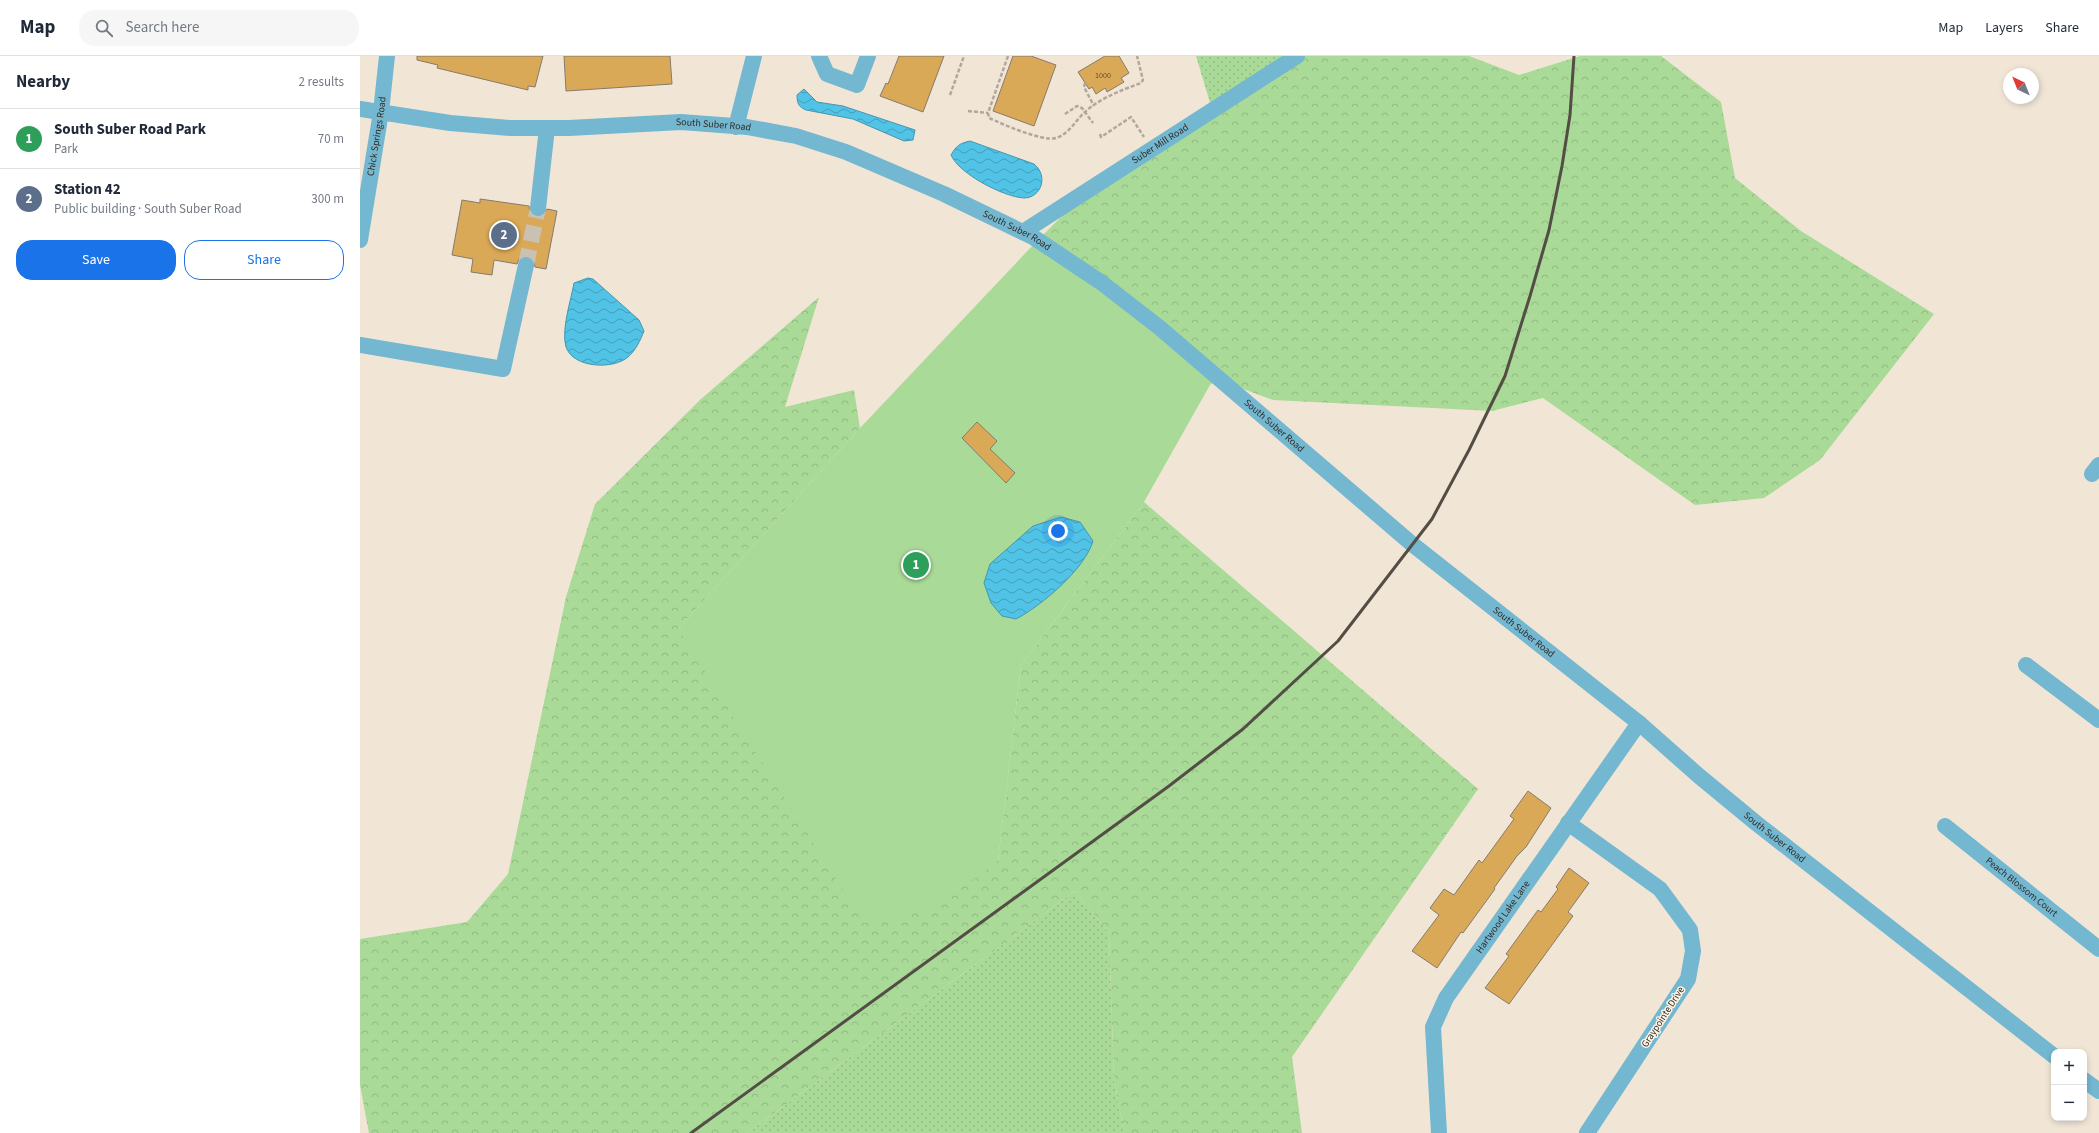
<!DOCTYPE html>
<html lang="en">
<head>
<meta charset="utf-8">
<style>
  :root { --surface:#fff; --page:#f6f6f7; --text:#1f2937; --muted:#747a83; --line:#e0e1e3; --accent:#1a73e8 }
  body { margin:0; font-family:"Source Sans 3",sans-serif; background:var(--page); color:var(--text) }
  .controls { position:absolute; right:12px; bottom:12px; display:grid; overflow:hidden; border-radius:8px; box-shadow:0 2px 6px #0003 }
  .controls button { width:36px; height:36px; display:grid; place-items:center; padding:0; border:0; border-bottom:1px solid var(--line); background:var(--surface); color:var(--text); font:20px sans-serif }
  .compass { position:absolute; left:1643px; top:12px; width:36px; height:36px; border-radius:50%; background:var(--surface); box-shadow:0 2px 6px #0003; rotate:317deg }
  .you { position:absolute; left:698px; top:475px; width:14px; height:14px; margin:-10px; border:3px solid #fff; border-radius:50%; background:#1a73e8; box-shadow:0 0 0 6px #1a73e833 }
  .badge { display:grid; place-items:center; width:26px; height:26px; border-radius:50%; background:var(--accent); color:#fff; font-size:13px; font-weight:700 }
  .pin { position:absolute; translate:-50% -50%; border:2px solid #fff; box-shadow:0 1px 4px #0006 }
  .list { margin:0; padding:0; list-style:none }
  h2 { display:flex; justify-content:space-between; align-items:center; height:52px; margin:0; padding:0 16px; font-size:17px }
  h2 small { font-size:13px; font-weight:400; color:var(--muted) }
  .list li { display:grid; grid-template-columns:26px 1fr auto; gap:12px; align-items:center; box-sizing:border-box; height:60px; padding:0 16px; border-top:1px solid var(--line) }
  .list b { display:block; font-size:15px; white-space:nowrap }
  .list p { margin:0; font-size:13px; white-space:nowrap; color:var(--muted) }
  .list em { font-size:13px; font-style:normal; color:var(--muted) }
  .actions { display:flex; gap:8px; padding:12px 16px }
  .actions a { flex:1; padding:9px 0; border:1px solid var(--accent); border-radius:16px; text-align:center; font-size:14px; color:var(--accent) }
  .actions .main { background:var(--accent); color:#fff }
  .icon { flex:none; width:22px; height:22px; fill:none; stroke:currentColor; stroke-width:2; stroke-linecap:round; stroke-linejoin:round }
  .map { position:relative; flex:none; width:1739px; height:1077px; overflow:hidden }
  header { display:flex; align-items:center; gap:24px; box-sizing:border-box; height:56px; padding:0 20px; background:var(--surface); border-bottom:1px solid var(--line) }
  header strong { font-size:19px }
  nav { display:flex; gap:22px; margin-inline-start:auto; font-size:14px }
  .search { width:280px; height:36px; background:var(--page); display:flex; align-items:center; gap:10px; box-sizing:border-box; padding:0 14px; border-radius:16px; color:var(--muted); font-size:15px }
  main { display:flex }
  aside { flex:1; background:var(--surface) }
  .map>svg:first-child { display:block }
  .grass { fill:url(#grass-dots) }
  .forest { fill:url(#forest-crowns) }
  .green { fill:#a9da97 }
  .water { fill:url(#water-waves); stroke:#4796ad }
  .building { fill:#daa958; stroke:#857b6d }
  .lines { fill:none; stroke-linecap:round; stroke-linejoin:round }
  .minor-tunnel { stroke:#cac1b3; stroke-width:16; stroke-dasharray:16 8; stroke-linecap:butt }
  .path { stroke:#b1a89c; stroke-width:2.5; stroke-dasharray:4 2; stroke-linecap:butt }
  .minor { stroke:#73b7d1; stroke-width:16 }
  .rail { stroke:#534d45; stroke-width:3 }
  .labels { text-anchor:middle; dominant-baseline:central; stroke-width:3; stroke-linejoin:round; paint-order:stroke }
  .number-label { font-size:8px; fill:#5a4b32 }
  .street-label { font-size:10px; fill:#302c26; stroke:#fff4e4 }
</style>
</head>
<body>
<header>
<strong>Map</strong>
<div class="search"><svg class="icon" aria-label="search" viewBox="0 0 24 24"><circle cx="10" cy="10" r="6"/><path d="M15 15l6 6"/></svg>Search here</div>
<nav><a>Map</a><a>Layers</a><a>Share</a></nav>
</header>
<main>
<aside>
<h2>Nearby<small>2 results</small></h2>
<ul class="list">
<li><span class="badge" style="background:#2e9e5b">1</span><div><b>South Suber Road Park</b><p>Park</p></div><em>70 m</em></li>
<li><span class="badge" style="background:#5c6f8a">2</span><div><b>Station 42</b><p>Public building · South Suber Road</p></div><em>300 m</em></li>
</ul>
<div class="actions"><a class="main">Save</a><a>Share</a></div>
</aside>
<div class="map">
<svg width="1739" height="1077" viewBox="0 0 1739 1077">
  <defs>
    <pattern id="grass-dots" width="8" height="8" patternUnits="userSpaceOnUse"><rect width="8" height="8" fill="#a9da97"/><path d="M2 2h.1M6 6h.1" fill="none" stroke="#92bb82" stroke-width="1.8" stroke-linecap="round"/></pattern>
    <pattern id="forest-crowns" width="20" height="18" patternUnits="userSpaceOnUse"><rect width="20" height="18" fill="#a9da97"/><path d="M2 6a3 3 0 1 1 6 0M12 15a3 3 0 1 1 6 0" fill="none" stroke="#92bb82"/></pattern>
    <pattern id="water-waves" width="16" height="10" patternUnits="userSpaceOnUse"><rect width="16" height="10" fill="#51c3e7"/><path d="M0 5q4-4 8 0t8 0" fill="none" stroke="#449fbb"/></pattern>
  </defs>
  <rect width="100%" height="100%" fill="#f1e6d6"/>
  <g class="grass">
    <path d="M836,0H946L854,60Z"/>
    <path d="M715,835L749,877L754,1023L764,1077H387Z"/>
  </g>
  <g class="forest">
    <path d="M946,0H1109L1159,19L1220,0H1301L1361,46L1375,122L1441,175L1574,258L1460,404L1404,442L1335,449L1183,342L1132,355L913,344L857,323L674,188L709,153Z"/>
    <path d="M459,241L425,351L494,334L500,372L318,573L638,805L661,609L784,446L1118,733L932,1001L942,1077H764L754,1023L749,877L715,835L387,1077H9L0,1029V883L107,866L148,818L206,541L235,448L341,343Z"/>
  </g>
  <path class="green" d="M674,188L743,232L857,323L850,329L784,446L661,609L638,805L571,854L504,867L318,573L500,372Z"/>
  <g class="water">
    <path d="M444,33L457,46L483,50L555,74L553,84L544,85L493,63L446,54C439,51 437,48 437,39Z"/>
    <path d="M610,85L674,108C689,120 681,142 664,142C644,141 599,118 591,99C596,90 600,87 610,85Z"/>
    <path d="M228,222L233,223L279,264L284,275C280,285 276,294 268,301C253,314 213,312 206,291C201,274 211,244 214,227Z"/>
    <path d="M701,461L720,466L733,485C725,513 681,550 656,563L642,560L631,547L624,527L630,508L673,470Z"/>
  </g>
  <g class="building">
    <path d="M57,0H183L175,31L168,30V34L77,12L78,9L57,4Z"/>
    <path d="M204,0H310L312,28L206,35Z"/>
    <path d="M539,0H584L563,56L520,40L526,27L528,28Z"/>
    <path d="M653,0H671L696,9L674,70L633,55Z"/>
    <path d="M745,0H759L769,17L761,22L764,26L747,36L745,32L736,38L732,31L729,33L718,16Z"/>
    <path d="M120,143L169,150L170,156L177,161L182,160L187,153L197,155L186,213L175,211L173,202L164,200L159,203L157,208L134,204L132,219L111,216L113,203L92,199L102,144L120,147Z"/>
    <path d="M617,366L637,385L630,393L655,417L646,427L602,382Z"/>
    <path d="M1168,735L1191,752L1166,791L1157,800L1134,832L1135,833L1103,877L1101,876L1077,912L1052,895L1079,859L1070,852L1084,833L1094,839L1119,804L1122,807L1154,763L1150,760Z"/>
    <path d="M1209,812L1229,827L1208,856L1213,860L1149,948L1125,932L1149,900L1146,898L1178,854L1181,856L1198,833L1196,831Z"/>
  </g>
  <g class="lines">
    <path class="minor-tunnel" d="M166,209L178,152"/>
    <g class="path">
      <path d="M648,0L628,57L629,62C642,68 683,86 696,82C709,78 715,65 725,56C740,42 762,34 781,27L783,24L777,0"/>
      <path d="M725,27L724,31L734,50"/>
      <path d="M590,39L604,0"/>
      <path d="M608,55L628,57"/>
      <path d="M705,58L717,50L722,52L733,67"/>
      <path d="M740,78L741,81L771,61L784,81"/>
    </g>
    <g class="minor">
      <path d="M459,0L467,18L497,29L508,0"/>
      <path id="s1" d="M0,53L90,67L150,72H209L321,66L387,71L436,80L486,96L584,138L673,181L742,227L800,272L1052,488L1279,667L1339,720L1396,767L1694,1000"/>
      <path d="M376,71L394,0"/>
      <path d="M178,152L187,72"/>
      <path id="s2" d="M663,176L937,0"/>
      <path id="s3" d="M0,184L21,56L27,0"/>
      <path d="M0,289L143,313L166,209"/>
      <path d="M1732,418L1739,409"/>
      <path d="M1666,609L1739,664"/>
      <path d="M1208,767L1300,833L1330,874L1333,895L1328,923L1227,1077"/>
      <path id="s4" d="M1585,770L1739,893"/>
      <path d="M1724,1024L1739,1035"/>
      <path id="s5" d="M1079,1077L1073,971L1086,942L1279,667"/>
    </g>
    <path class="rail" d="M331,1077L809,730L883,673L978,585L1072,463L1109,394L1145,320L1170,240L1189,174L1202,110L1210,59L1214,0"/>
  </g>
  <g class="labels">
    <g class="number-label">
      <text x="743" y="19">1000</text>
    </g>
    <g class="street-label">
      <text stroke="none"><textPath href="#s1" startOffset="355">South Suber Road</textPath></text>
      <text stroke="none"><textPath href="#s3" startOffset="105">Chick Springs Road</textPath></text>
      <text stroke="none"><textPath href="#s2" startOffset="163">Suber Mill Road</textPath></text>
      <text stroke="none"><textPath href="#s1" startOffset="679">South Suber Road</textPath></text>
      <text stroke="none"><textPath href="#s1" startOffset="1003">South Suber Road</textPath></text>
      <text stroke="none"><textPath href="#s1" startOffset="1327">South Suber Road</textPath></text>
      <text stroke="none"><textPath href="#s1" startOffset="1651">South Suber Road</textPath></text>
      <text stroke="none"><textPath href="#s4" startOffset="98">Peach Blossom Court</textPath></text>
      <text stroke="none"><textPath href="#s5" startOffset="237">Hartwood Lake Lane</textPath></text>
      <text transform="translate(1303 961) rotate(-57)">Graypointe Drive</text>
    </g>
  </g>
</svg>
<div class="controls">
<button>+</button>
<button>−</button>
</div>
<svg class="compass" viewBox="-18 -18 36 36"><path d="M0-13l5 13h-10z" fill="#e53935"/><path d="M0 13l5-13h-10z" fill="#747a83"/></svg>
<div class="you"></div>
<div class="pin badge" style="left:556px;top:509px;background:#2e9e5b">1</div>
<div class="pin badge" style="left:144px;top:179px;background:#5c6f8a">2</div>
</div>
</main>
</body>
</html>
